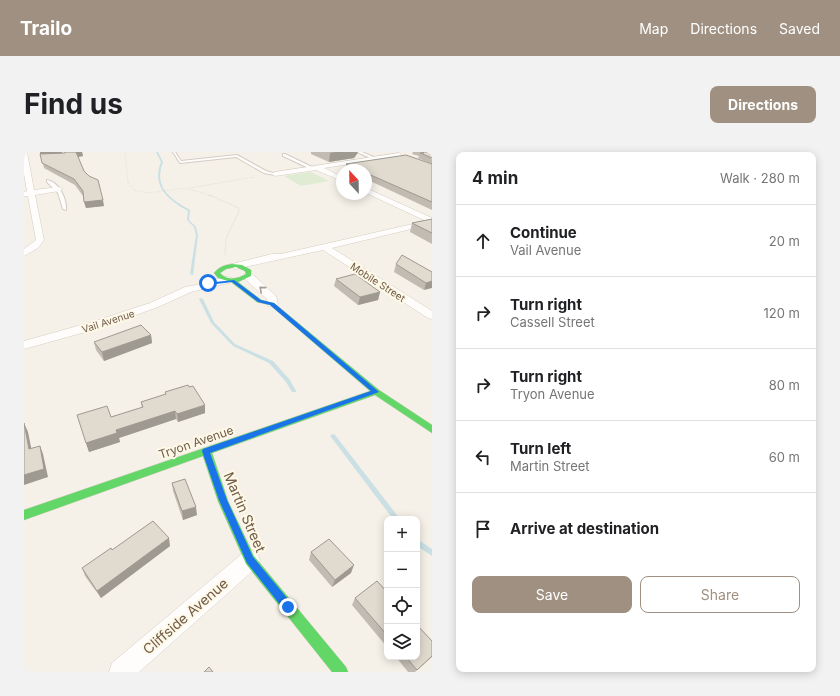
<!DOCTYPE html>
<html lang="en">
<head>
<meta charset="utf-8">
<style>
  :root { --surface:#fff; --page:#f2f2f2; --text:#202124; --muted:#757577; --line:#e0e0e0; --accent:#9f9081 }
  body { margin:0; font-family:Inter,sans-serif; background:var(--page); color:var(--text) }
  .controls { position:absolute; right:12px; bottom:12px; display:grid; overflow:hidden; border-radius:8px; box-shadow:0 2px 10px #0003 }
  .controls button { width:36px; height:36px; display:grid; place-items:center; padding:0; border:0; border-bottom:1px solid var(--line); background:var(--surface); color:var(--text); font:20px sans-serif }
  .compass { position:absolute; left:312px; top:12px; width:36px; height:36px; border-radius:50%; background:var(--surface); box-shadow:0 2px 10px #0003; rotate:338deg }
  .stop { position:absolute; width:12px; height:12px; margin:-9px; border:3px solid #1a73e8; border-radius:50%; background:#fff }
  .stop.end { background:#1a73e8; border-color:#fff; box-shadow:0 1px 4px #0008 }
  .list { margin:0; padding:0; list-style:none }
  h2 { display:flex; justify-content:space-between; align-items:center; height:52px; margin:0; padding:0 16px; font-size:17px }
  h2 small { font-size:13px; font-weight:400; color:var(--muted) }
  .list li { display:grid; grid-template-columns:26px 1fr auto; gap:12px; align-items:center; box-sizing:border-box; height:72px; padding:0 16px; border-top:1px solid var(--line) }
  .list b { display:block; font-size:15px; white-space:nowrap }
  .list p { margin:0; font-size:13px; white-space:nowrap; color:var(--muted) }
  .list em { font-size:13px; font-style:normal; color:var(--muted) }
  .actions { display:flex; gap:8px; padding:12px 16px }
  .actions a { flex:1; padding:9px 0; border:1px solid var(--accent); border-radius:8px; text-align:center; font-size:14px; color:var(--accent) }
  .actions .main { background:var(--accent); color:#fff }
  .icon { flex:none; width:22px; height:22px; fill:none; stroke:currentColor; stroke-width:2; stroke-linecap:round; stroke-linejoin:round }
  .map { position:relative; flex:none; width:408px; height:520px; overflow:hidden; border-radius:8px }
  header { display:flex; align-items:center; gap:24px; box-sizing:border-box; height:56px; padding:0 20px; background:var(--accent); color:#fff }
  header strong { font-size:19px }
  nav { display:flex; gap:22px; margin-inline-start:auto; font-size:14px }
  .intro { display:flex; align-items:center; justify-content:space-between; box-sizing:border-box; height:96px; padding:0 24px }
  h1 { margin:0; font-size:28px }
  .button { padding:10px 18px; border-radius:8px; background:var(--accent); color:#fff; font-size:14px; font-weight:700 }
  main { display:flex; gap:24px; padding:0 24px }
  aside { flex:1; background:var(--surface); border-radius:8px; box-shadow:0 2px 10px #0003 }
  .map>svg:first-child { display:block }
  .green { fill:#dfecd3 }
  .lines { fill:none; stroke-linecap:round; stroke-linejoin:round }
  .stream { fill:#cae0e5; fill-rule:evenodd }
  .lane-casing { stroke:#d4ccc3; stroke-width:2 }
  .street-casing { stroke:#d4ccc3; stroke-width:1 }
  .fast-casing { stroke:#d6cdc4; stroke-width:1 }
  .path-far1 { stroke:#d7d0c9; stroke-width:1; stroke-dasharray:0.5 1.5; stroke-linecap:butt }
  .path { stroke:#d7d0c9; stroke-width:1.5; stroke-dasharray:0.5 1.5; stroke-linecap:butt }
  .lane { fill:#fefdfc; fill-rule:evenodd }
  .street { fill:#fefdfc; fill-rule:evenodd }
  .fast { fill:#63d668; fill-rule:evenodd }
  .wall { fill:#c2bbb2 }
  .shaded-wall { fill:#9e9991 }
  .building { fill:#e1dacf; stroke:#9e9991 }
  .oneway { stroke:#a99c91 }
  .route { fill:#1a73e8 }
  .labels { text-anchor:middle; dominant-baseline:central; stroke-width:4; stroke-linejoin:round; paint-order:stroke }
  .far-street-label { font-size:10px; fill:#715b49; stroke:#fef8e7 }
  .street-label { font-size:12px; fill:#715b49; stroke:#fef8e7 }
  .near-street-label { font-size:14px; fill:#715b49; stroke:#fef8e7 }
</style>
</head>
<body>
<header>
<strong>Trailo</strong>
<nav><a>Map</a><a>Directions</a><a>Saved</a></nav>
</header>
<div class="intro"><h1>Find us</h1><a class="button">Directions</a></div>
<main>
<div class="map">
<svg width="408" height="520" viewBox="0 0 408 520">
  <rect width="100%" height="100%" fill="#f5f1e8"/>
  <path class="green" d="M287,20L305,29L277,34L260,24Z"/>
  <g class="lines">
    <g class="stream">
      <path d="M132,0H134L139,10C129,36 147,47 166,58L165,68L172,75L174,83L169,123L166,122L172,83L170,75L163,68L164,59C145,48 127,35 137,10Z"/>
      <path d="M176,146L179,147L190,170L211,192L249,209L266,228L272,239V240H268L262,230L245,211L209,194L187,171L175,147Z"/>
      <path d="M309,282L311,283L376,367H369L307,285L306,284L307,283Z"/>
      <path d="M393,387L408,397V404L393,394Z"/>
    </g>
    <g class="lane-casing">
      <g id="lane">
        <path d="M149,0H151L157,9L213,3L242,19L253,22L251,23L240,21L212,5L156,11Z"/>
        <path d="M333,0H338L354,7L351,8Z"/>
        <path d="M259,2H261L290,16L287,17L259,4Z"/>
        <path d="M23,28C35,30 43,47 42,58L39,57L34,41L23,30Z"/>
      </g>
    </g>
    <g class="street-casing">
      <g id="street">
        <path d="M0,0H3L10,38L35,35L39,37L35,39L11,43L20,88L14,96L0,104V97L12,88L4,44H0V40L3,39L0,22Z"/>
        <path d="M375,1L378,3L377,4L300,16L318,25V29L292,18L251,24L248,22L251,20Z"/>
        <path d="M342,36L408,66V72L308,96L408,159V167L404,166L299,98L211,117L206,114L208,112L248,102H257L402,69L342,41Z"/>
        <path d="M224,121L228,122L252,144L254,152L252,154H244L243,147L220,126L219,124Z"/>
        <path d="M204,125L208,126L209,128L208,130L167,140L134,155L76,176L0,197V189L68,170L126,151L161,135L173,133L190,127Z"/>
        <path d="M226,398L233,401L236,408L233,415L115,520H85L88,511L219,401Z"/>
      </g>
    </g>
    <g class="fast-casing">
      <path id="fast" d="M208,112L218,113L227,118V124L214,130L237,148L250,151L355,238L408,273V281L351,243L188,301L204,349L230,404L322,515L324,520H308L222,412L194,349L179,304L0,368V358L346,239L246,153L233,150L207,130L194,126L190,121C195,115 200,113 208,112ZM212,115L221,119L222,122C214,127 203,129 196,121L202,117Z"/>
    </g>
    <g class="path-far1">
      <path d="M101,0L104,31L110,38L124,41L161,36L188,44"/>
      <path d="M166,36L230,25"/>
    </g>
    <path class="path" d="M185,43L215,56V60L202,86L201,103"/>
    <use href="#lane" class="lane"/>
    <use href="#street" class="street"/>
    <use href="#fast" class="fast"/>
  </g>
  <g class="wall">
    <path d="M16,0H38V2L41,1V0H58L59,4L54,5L60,19L80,54L62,56L59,44L51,33L20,16Z"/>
    <path d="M287,0H334L333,2L330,6L305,10L287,2Z"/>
    <path d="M389,0H408V12L394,6L395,4L388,2Z"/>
    <path d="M322,12H408V58L342,27V18H321Z"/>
    <path d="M408,67V92L386,80L388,71Z"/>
    <path d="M372,112L408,120L400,138L370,120Z"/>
    <path d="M312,127L356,140L354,148L334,153L310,134Z"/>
    <path d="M127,183L128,191L80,209L72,198L70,190Z"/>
    <path d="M141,240L181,261L154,270L152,267L95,286L96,290L65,300L62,291L87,265L118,256L117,250L141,243Z"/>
    <path d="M148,331L173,363L159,368L149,339Z"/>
    <path d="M146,394L77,446L61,424L58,416L88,398Z"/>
    <path d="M287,400L327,421L308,435L285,408Z"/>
    <path d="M363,440V495L328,453L331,446Z"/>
    <path d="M408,489V505L391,520H384L372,505H393Z"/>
  </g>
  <g class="shaded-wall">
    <path d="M16,0H38V2L17,5Z"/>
    <path d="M52,0H58L59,4L53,5Z"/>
    <path d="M311,0H334L333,2L330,6L305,10L306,1Z"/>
    <path d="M79,48L80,54L62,56L60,50Z"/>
    <path d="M408,129V136L400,138L402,131Z"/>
    <path d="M356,140L354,148L334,153L336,145Z"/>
    <path d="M127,183L128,191L80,209L78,200Z"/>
    <path d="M181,253V261L154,270L153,262Z"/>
    <path d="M151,259L152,267L95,286L96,290L65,300L62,291L92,278Z"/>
    <path d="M0,271L4,280L9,305L5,297Z"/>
    <path d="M16,294L19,302L24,325L0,333V323Z"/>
    <path d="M172,355L173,363L159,368L158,359Z"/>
    <path d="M145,386L146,394L77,446L73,439Z"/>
    <path d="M330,413L327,421L308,435L311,428Z"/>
  </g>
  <g class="building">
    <path d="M41,0H52L60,19L65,24L74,28L79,48L60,50L59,39L50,27L18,11L16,2L41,1Z"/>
    <path d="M398,0H408V6L396,1H400Z"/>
    <path d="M382,3L408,12V50L342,21V18H335L322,12Z"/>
    <path d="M408,67V81L388,71Z"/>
    <path d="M378,103L408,120V129L402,131L372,112Z"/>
    <path d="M331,122L356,140L336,145L312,127Z"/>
    <path d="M117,173L127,183L78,200L70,190Z"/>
    <path d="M164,233L165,235L169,234L181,253L153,262L151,259L92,278L93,281L62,291L53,263L83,254L87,265L119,255L117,250L142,242L141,240Z"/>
    <path d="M0,271L5,297L16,294L20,317L0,323Z"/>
    <path d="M161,327L172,355L158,359L148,331Z"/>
    <path d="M129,369L145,386L73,439L58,416L87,396L88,398Z"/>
    <path d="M305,387L330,413L311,428L287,400Z"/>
    <path d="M353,429L363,440V483L331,446Z"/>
    <path d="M393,473L408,489V504L393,518L382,505H393Z"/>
    <path d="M185,515L189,520H180Z"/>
  </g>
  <defs><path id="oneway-chevron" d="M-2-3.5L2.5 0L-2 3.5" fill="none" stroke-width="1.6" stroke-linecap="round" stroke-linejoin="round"/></defs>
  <use class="oneway" href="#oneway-chevron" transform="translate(238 137) rotate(-139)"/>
  <path class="route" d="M210,128L237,148L250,151L355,240L186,301L203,348L229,405L268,452L269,455L268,459L264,460L261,459L223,411L195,348L178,299L179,297L347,239L246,153L234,150L208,130L184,133L182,131Z"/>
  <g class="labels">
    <g class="far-street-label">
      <text transform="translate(354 130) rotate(33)">Mobile Street</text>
      <text transform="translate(84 169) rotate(-18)">Vail Avenue</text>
    </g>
    <g class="street-label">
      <text transform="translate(172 290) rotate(-19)">Tryon Avenue</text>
    </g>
    <g class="near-street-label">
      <text transform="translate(221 360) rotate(67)">Martin Street</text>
      <text transform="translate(161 464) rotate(-41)">Cliffside Avenue</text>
    </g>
  </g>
</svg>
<div class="controls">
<button>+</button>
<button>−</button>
<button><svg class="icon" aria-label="locate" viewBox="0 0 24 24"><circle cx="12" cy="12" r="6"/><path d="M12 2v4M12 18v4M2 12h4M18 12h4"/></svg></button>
<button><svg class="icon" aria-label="layers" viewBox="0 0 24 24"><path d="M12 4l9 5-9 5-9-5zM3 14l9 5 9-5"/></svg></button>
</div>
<svg class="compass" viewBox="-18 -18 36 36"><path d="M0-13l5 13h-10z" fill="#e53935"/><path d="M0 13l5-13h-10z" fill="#757577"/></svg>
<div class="stop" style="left:184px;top:131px"></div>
<div class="stop end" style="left:264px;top:455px"></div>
</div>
<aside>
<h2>4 min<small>Walk · 280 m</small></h2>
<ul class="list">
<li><svg class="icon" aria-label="ahead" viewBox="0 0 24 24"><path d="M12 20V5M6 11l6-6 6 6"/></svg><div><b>Continue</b><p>Vail Avenue</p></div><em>20 m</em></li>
<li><svg class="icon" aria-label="right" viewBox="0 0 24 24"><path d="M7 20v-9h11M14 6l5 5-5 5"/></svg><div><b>Turn right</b><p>Cassell Street</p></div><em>120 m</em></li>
<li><svg class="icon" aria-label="right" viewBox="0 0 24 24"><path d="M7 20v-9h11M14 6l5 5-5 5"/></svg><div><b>Turn right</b><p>Tryon Avenue</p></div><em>80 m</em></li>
<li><svg class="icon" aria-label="left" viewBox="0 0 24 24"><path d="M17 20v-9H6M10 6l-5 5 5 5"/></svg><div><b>Turn left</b><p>Martin Street</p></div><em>60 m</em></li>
<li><svg class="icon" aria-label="arrive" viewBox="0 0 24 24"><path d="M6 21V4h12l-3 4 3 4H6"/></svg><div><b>Arrive at destination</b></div></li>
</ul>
<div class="actions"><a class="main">Save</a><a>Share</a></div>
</aside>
</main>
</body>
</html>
